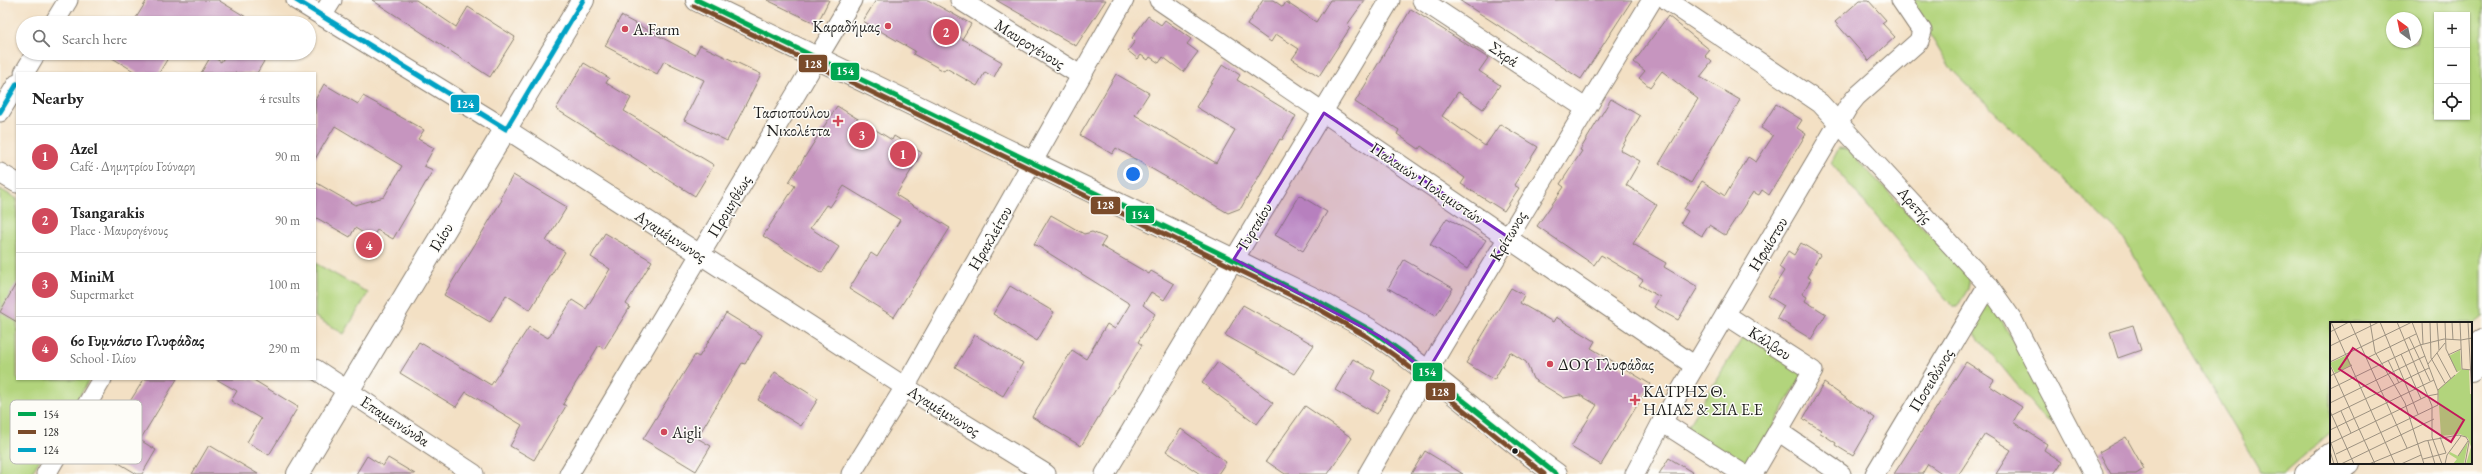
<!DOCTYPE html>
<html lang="en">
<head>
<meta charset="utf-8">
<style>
  :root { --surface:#fff; --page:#f6f6f6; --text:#222; --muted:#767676; --line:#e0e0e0; --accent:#d1495b }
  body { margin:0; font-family:"EB Garamond",serif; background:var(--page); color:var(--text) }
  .controls { position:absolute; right:12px; top:12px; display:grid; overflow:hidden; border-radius:0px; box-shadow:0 1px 3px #0004 }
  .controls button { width:36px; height:36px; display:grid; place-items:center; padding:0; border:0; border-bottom:1px solid var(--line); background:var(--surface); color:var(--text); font:20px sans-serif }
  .compass { position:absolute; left:2386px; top:12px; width:36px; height:36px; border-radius:50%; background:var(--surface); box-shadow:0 1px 3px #0004; rotate:327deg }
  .you { position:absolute; left:1133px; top:174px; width:14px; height:14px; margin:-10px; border:3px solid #fff; border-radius:50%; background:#1a73e8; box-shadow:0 0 0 6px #1a73e833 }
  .badge { display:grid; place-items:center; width:26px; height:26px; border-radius:50%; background:var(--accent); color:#fff; font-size:13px; font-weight:700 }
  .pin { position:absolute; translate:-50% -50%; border:2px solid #fff; box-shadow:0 1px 4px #0006 }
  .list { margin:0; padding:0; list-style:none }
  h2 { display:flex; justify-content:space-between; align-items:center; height:52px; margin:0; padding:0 16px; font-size:17px }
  h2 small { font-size:13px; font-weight:400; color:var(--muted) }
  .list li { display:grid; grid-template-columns:26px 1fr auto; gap:12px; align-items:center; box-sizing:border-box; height:64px; padding:0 16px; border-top:1px solid var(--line) }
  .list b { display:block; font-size:15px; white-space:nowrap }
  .list p { margin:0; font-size:13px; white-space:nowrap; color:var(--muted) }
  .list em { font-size:13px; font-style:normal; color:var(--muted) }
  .icon { flex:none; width:22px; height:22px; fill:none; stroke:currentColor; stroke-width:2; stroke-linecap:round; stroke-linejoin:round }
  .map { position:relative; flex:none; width:2482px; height:474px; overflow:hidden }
  .search { position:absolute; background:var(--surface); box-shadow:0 1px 3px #0004; left:16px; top:16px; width:300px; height:44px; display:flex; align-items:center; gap:10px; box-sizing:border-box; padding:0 14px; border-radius:22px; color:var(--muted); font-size:15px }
  .panel { position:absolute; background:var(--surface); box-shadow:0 1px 3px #0004; left:16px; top:72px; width:300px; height:308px; border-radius:0px }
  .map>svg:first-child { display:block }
  .green { fill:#b2d47c; stroke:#67784c; fill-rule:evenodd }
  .building { fill:#c695bf }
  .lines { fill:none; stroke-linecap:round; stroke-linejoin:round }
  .street-casing { stroke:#887e70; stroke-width:21 }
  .secondary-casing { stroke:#887e70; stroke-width:24 }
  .street { stroke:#fff; stroke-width:19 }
  .secondary { stroke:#fff; stroke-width:22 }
  .bus-1-casing { stroke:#fdfcf7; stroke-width:8 }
  .bus-2-casing { stroke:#fdfcf7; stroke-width:8 }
  .bus-3-casing { stroke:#fdfcf7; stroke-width:8 }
  .bus-1 { stroke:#00a651; stroke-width:5 }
  .bus-2 { stroke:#7a4b2a; stroke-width:5 }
  .bus-3 { stroke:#01a2c5; stroke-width:5 }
  .marked { fill:#7b2cbf; fill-opacity:0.2; stroke:#7b2cbf; stroke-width:3; stroke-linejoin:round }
  .poi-dot { fill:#d1495b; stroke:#fdfcf7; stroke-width:1.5 }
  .bus-dot { fill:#1c1c1c; stroke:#fdfcf7; stroke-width:1.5 }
  .labels { text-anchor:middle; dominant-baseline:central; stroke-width:3; stroke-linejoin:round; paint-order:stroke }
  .poi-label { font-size:16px; fill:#1c1c1c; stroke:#fdfcf7; text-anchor:start }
  .street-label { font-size:16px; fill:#1c1c1c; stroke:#fdfcf7 }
  .inset-road { fill:none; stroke:#9d9281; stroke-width:1 }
  .view { fill:#c2185b; fill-opacity:0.15; stroke:#c2185b; stroke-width:2 }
  .inset-edge { fill:none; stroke:#1c1c1c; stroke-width:2 }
  .key { fill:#fdfcf7; stroke:#bab9b5; stroke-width:1 }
  .key-label { font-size:11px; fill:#1c1c1c }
  .line-badge { stroke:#fdfcf7; stroke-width:1.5 }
  .badge-label { font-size:11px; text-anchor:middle; font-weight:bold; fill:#fff }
</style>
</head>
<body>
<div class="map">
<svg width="2482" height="474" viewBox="0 0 2482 474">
  <rect width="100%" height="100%" fill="#fdfcf7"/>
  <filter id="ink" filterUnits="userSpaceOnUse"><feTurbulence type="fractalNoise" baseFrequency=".025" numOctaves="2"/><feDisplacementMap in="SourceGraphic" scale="8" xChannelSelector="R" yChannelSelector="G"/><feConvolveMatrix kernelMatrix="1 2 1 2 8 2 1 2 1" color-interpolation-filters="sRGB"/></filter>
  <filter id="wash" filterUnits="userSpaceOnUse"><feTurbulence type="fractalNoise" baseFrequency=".012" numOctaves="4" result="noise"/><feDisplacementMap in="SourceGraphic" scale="16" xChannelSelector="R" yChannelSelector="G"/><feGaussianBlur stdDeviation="0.9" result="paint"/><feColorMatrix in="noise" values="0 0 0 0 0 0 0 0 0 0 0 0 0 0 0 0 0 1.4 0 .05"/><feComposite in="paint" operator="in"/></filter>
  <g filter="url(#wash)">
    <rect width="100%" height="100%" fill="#f3e0c4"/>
    <g class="green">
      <path d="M1909,0H2482V318L2471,327V323H2331V431L2282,474H2262L2124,239L1950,68ZM2437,15H2467V117H2437ZM2392,18H2416V42H2392Z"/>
      <path d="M1839,148L1847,149L1970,277L1968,289L1957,307H1953L1831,163Z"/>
      <path d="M0,189L17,199V379H90L31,474H0Z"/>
      <path d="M315,263L368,293L344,334L315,317Z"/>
      <path d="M1984,298L1994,306L2055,417L2054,421L2050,423L2046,420L1964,321Z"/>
      <path d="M1745,334L1804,371L1749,470L1685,430Z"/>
    </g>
    <g id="blocks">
      <g class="building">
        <path d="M147,0H218L256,23H133Z"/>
        <path d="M372,0H416L456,27L468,7L515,37L490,77Z"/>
        <path d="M767,0H829L817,24Z"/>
        <path d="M876,0H928L971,24L962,39L1002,62L994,77L985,72L977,86L946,68L944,71L913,54L915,51L863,21Z"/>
        <path d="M996,0H1106L1076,46Z"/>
        <path d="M1263,0H1273L1283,7L1286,2L1316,22L1330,0H1365L1347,25L1350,28L1319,76L1292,59L1299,49L1276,34L1271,42L1247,25Z"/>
        <path d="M1459,0H1632L1581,79Z"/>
        <path d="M1860,0H1868L1886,20L1882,23L1895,37L1869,61L1835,22Z"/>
        <path d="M1411,9L1488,58L1479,71L1500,85L1483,109L1458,92L1442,116L1485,146L1500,124L1538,147L1514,185L1519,188L1504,211L1461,184L1465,178L1421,146L1419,149L1397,134L1399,130L1355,102Z"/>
        <path d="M621,16L695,55L700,45L761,74L727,141L684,120L704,80L664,61L657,74L605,46Z"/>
        <path d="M1148,16L1161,25L1165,20L1191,39L1187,44L1198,52L1183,72L1163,57L1159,63L1150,57L1148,60L1141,55L1138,59L1128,51L1135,41L1132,38Z"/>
        <path d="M1668,16L1710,50L1705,56L1712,62L1700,77L1740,100L1691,183L1659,164L1698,99L1662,71L1650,87L1639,78L1645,71L1634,62Z"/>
        <path d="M104,53H171L159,73H137Z"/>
        <path d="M227,53H269L257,73H201L211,56L221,62Z"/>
        <path d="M584,63L609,78L606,83L631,98L624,111L714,165L695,196L556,109Z"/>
        <path d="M1223,64L1240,75L1237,80L1296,116L1282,140L1280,139L1241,208L1228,213L1116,148L1112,154L1080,135L1116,74L1149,93L1135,115L1216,163L1235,130L1196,107Z"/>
        <path d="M324,84L358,104L363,96L424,130L418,139L434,148L424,166L433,170L393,239L377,230L372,238L355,228L350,237L315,217V182L355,205L384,197L402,166L335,126L315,159V100Z"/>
        <path d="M1611,99L1640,116L1620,150L1640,161L1626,185L1657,205L1633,244L1666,263L1664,267L1698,287L1678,320L1654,307L1660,297L1639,285L1643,280L1601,255L1594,265L1537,226L1564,187L1560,184L1582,151L1580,150Z"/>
        <path d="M1776,104L1802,120L1797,128L1806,134L1769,195L1762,190L1759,195L1753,192L1725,235L1709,225L1702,236L1681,223L1688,211L1684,209L1702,181L1725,196L1748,157L1756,162L1773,136L1761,128Z"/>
        <path d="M837,106L892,140L894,136L922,153L896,195L950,228L894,317L849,289L871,253L877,257L900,220L844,186L830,207L826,205L810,228L839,247L822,273L763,236L795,186L789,182Z"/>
        <path d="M513,175L567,207L546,241L565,252L530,310L506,295L490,322L444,295L502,200L500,198Z"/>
        <path d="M1299,195L1327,212L1303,251L1275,235Z"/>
        <path d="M1051,215L1084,234L1092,232L1106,238L1101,246L1149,274L1151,271L1174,284L1164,300L1151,292L1143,305L1155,314L1138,342L1142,345L1081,446L1032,417L1072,350L1086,359L1107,324L1115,329L1130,304L1034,244Z"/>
        <path d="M1447,218L1486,240L1467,269L1430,244Z"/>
        <path d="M605,233L652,261L626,304L630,307L604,349L599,345L563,404L566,406L534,460L510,446L522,425L466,392L456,407L400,373L419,342L491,385L529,327L548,338L572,300L586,309L610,269L591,257Z"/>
        <path d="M1801,243L1820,255L1807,277L1811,279L1802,294L1807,297L1805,301L1826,314L1811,339L1777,318L1784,306L1768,296L1784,271L1779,267L1788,251L1794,255Z"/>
        <path d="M1404,260L1453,288L1436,316L1388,288Z"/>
        <path d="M17,282V322L0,312Z"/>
        <path d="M1010,286L1054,312L1037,341L993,314Z"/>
        <path d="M1511,288L1524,295L1520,303L1553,322L1556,317L1595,341L1591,348L1650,384L1601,465L1571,447L1597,405L1580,395L1564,398L1533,379L1526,362L1510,352L1494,380L1466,363Z"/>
        <path d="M1243,305L1314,345L1294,374L1225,335Z"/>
        <path d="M726,313L762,335L745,364L742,363L697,438L711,446L696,471L643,439L695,355L699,357Z"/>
        <path d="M2133,325L2141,350L2118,358L2110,332Z"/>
        <path d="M975,335L1023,363L1003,396L955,367Z"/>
        <path d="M1353,359L1375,371L1371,379L1390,391L1377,414L1335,390Z"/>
        <path d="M1218,362L1273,403L1257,424L1202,383Z"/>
        <path d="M1966,362L1994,380L1990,386L2022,407L2013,422L2047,444L2044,450L2062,462L2054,474H1996L2011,450L1985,434L1959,474H1943L1928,464L1922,474H1894Z"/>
        <path d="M775,372L818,399L801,426L758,400Z"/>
        <path d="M144,379H177L140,440L156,450L142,474H137L99,451Z"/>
        <path d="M216,379H252L298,407L269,455L247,442L261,419L231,401L237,391Z"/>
        <path d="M1824,383L1875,418L1853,456L1835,445L1836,443L1819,432L1821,430L1803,419Z"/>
        <path d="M1305,406L1352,438L1328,474H1285L1266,461Z"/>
        <path d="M1181,429L1226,462L1218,474H1200L1166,451Z"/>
        <path d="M2126,437L2144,469L2136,474H2111L2099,452Z"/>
        <path d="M209,445L258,474H192Z"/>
        <path d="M1425,451L1463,474H1411Z"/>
        <path d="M367,456L383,466L388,458L415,474H356Z"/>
        <path d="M1669,458L1695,474H1659Z"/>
      </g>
    </g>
  </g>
  <g filter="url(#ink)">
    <use href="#blocks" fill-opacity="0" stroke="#887e70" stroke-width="1"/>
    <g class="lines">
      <g class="street-casing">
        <g id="street">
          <path d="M296,0L506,129L905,387L1046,474"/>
          <path d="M960,0L1080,75"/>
          <path d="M1159,0L1695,366"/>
          <path d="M1422,0L1585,108"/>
          <path d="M1667,0L1820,103L1988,285L2012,319L2093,474"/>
          <path d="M322,16L332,0"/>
          <path d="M54,23L68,0"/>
          <path d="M24,73L36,53"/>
          <path d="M0,112L17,84"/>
          <path d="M0,173L17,183"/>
          <path d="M1726,315L1813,371L1753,474"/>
          <path d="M315,369L474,474"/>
          <path d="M1662,422L1743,474"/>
          <path d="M1778,431L1841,474"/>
          <path d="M46,474L102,379"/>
          <path d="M569,474L852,0"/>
          <path d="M851,474L905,387L1124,0"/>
          <path d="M1105,474L1390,0"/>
          <path d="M1368,474L1443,345L1652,0"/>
          <path d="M1635,474L1662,422L1848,107L1856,97L1919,41L1922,31L1901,0"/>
          <path d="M1875,474L1988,285"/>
        </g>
      </g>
      <g class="secondary-casing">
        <g id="secondary">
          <path d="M697,0L1318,301C1338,313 1360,323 1379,336C1441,378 1495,431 1556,474"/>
          <path d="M2471,349L2482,341"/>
          <path d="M2471,371L2482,363"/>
          <path d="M298,474L583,0"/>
          <path d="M2306,474L2331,454"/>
          <path d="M2334,474L2349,463"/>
        </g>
      </g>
      <use href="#street" class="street"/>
      <use href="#secondary" class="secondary"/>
      <g class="bus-1-casing">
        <path id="bus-1" d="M697,0L1318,301L1372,331L1402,352L1556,474"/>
      </g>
      <g class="bus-2-casing">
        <path id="bus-2" d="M694,6L1315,307L1368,337L1398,358L1544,474"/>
      </g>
      <g class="bus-3-casing">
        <g id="bus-3">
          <path d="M296,0L506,129L583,0"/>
          <path d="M0,112L17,84"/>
        </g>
      </g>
      <use href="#bus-1" class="bus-1"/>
      <use href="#bus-2" class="bus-2"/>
      <use href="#bus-3" class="bus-3"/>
    </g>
  </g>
  <path class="marked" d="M1324,113L1508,237L1427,372L1379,336L1234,259Z"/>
  <g class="poi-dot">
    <circle cx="888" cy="26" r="4"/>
    <circle cx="625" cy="29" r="4"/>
    <path d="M836 115h4v4h4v4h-4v4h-4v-4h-4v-4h4z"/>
    <circle cx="1550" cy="364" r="4"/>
    <path d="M1633 394h4v4h4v4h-4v4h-4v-4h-4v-4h4z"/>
    <circle cx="664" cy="432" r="4"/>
  </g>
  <circle class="bus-dot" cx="1515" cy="451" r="3.5"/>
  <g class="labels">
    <g class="poi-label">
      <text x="880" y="26" text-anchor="end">Καραδήμας</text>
      <text x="633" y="29">A.Farm</text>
      <text x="830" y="112" text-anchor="end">Τασιοπούλου<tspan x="830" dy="18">Νικολέττα</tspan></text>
      <text x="1558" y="364">ΔΟΥ Γλυφάδας</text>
      <text x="1643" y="391">ΚΑΤΡΗΣ Θ.<tspan x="1643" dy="18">ΗΛΙΑΣ &amp; ΣΙΑ Ε.Ε</tspan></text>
      <text x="672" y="432">Aigli</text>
    </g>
    <g class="street-label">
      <text transform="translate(1030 44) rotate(32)">Μαυρογένους</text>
      <text transform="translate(1504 54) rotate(34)">Σκρά</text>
      <text transform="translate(1427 183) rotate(34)">Παλαιών Πολεμιστών</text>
      <text transform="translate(1915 205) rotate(48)">Αρετής</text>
      <text transform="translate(729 206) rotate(-59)">Προμηθέως</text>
      <text transform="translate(1254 227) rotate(-59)">Τυρταίου</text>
      <text transform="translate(671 236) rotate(33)">Αγαμέμνωνος</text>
      <text transform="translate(1508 236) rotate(-59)">Κρίτωνος</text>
      <text transform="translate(441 237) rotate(-59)">Ιλίου</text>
      <text transform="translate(990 238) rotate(-60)">Ηρακλείτου</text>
      <text transform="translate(1768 244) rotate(-59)">Ηφαίστου</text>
      <text transform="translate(1770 343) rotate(33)">Κάλβου</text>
      <text transform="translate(1931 380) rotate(-59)">Ποσειδώνος</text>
      <text transform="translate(944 411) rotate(32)">Αγαμέμνωνος</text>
      <text transform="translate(395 421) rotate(33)">Επαμεινώνδα</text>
    </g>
  </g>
  <g transform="translate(2330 322)">
    <rect width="142" height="142" fill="#f3e0c4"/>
    <path d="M130,28L131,47L139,48L140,72H142V142H136L141,125L138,116L130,112L111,114L108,68L131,48L127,50L119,34ZM17,33L21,43L5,51L0,41ZM138,120L134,141L123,142L127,137L119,132L120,130L128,134Z" fill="#b2d47c"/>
    <path class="inset-road" d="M1,0L65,142M20,0L77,126M40,0L45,30L75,81L94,142M50,0L88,92M67,0L102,84V115L112,142M92,0L93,22M100,0L101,36L115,61M107,0L109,28M115,0L116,27L127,50M122,0L123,18M130,0L132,47L142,48M138,0L142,75M0,10L19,0M79,15L100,59M0,24L49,0M107,31L121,57M71,32L91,77M118,33L131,27M37,36L86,12M58,38L69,61M0,40L82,0M98,42L115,21M0,43L45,142M0,54L22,43M0,67L90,23L114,17L131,18L142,16M108,68L125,53M0,81L95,34M0,89L24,142M11,89L21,111M0,94L99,46M83,107L104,97M0,108L104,58M110,115L116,131M0,118L8,142M98,119L105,142M1,121L97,74L108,72M0,129L4,142M6,132L108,83V69L82,0M128,134L138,119M93,137L116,131M11,142L83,107M39,142L95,119L129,113L136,115L139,120L135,142M71,142L91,133M115,142L117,133L131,114"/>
    <path class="view" d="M23,26L134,98L121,120L9,47Z"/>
    <rect width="142" height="142" class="inset-edge"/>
  </g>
  <rect x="10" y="400" width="132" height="64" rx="6" class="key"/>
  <rect x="18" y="412" width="18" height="4" fill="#00a651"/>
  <rect x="18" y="430" width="18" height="4" fill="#7a4b2a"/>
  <rect x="18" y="448" width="18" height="4" fill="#01a2c5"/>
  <g class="key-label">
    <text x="43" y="418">154</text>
    <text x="43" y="436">128</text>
    <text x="43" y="454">124</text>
  </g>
  <g class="line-badge">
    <rect x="798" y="54" width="30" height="19" rx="4" fill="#7a4b2a"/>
    <rect x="830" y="62" width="30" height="19" rx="4" fill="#00a651"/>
    <rect x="450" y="94" width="30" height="19" rx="4" fill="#01a2c5"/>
    <rect x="1090" y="196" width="31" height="19" rx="4" fill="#7a4b2a"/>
    <rect x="1125" y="205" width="30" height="19" rx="4" fill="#00a651"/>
    <rect x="1412" y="362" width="31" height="20" rx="4" fill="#00a651"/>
    <rect x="1425" y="382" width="31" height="19" rx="4" fill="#7a4b2a"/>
  </g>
  <g class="badge-label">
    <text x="813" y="68">128</text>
    <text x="845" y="75">154</text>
    <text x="465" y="108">124</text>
    <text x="1105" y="209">128</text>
    <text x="1140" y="219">154</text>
    <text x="1427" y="376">154</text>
    <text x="1440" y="396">128</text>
  </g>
</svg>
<div class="controls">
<button>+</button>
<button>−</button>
<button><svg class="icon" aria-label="locate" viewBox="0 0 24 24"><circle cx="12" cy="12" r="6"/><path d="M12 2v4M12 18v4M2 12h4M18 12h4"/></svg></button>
</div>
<svg class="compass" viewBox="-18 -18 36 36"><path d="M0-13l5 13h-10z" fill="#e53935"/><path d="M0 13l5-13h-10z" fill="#767676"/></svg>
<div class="you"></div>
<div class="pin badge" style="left:903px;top:154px">1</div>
<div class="pin badge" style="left:946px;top:32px">2</div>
<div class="pin badge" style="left:862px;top:135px">3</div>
<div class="pin badge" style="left:369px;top:245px">4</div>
<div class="search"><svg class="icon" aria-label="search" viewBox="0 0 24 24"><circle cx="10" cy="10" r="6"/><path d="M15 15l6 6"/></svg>Search here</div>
<section class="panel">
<h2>Nearby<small>4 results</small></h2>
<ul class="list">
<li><span class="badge">1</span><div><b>Azel</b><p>Café · Δημητρίου Γούναρη</p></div><em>90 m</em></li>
<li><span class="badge">2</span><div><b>Tsangarakis</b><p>Place · Μαυρογένους</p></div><em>90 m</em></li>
<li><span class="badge">3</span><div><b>MiniM</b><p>Supermarket</p></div><em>100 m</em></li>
<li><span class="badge">4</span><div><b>6ο Γυμνάσιο Γλυφάδας</b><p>School · Ιλίου</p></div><em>290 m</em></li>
</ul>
</section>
</div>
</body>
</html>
